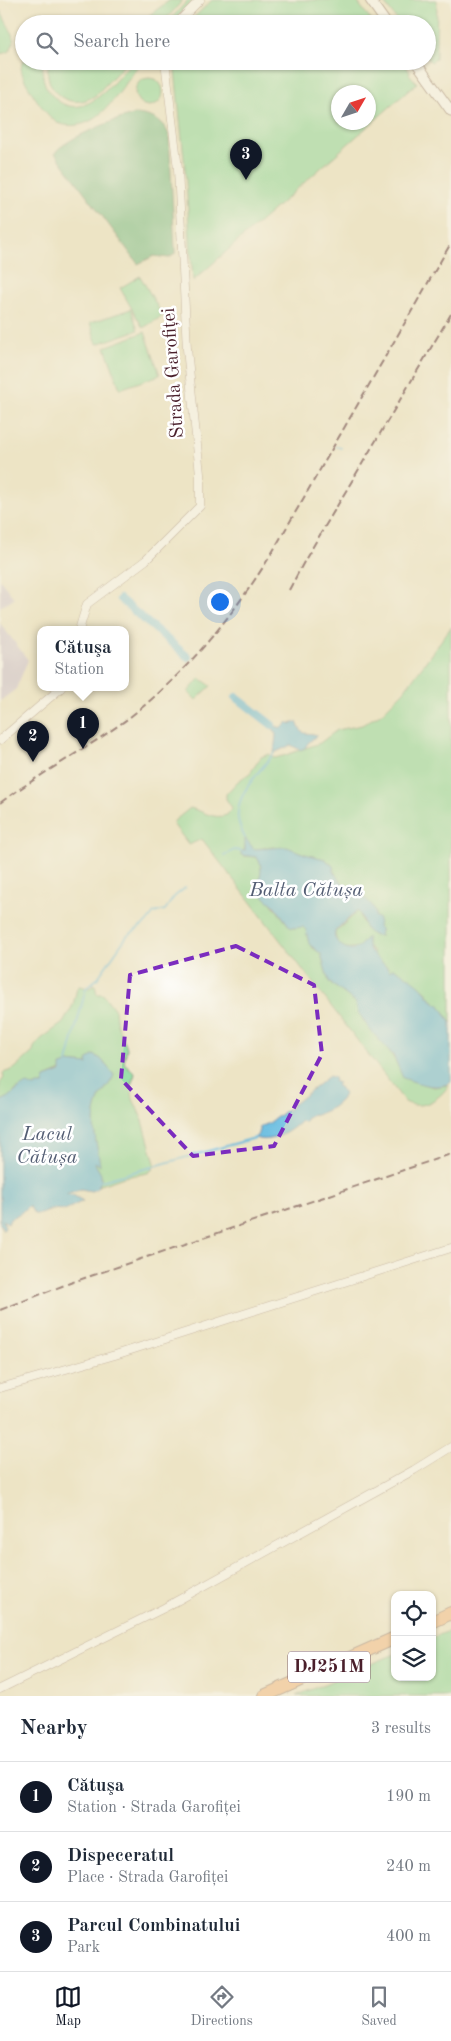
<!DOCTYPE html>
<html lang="en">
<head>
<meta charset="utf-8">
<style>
  :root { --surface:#fff; --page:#f2f2f3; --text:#1f2937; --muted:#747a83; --line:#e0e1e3; --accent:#111827 }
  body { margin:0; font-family:"Old Standard TT",serif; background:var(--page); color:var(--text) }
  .controls { position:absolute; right:15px; bottom:15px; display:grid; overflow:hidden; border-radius:10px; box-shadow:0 1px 4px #0004 }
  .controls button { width:45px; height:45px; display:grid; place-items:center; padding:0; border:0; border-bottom:1px solid var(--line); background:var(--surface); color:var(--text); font:25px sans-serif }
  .compass { position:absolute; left:331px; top:85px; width:45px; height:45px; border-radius:50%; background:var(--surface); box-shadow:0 1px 4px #0004; rotate:51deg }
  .you { position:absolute; left:219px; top:601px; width:18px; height:18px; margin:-12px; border:4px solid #fff; border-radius:50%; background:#1a73e8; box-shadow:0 0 0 8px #1a73e833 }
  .badge { display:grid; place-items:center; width:32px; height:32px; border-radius:50%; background:var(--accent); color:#fff; font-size:16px; font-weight:700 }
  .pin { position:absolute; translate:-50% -41px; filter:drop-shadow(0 1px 2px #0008) }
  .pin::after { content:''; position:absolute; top:26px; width:18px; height:15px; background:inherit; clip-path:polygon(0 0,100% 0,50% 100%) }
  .popup { position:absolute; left:37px; top:626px; width:92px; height:65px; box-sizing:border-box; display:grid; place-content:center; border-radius:10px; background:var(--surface); filter:drop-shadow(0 1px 4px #0005); font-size:16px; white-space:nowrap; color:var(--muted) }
  .popup b { font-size:19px; color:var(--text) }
  .popup::after { content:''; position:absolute; left:50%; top:100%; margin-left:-10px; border:10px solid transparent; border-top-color:var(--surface) }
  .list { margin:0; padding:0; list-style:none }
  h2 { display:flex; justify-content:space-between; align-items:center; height:65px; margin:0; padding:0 20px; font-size:21px }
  h2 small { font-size:16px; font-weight:400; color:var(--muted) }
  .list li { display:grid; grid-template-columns:32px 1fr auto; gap:15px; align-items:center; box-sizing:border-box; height:70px; padding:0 20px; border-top:1px solid var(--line) }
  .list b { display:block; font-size:19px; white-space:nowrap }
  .list p { margin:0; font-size:16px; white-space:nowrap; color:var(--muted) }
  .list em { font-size:16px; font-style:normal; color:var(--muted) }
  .icon { flex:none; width:28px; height:28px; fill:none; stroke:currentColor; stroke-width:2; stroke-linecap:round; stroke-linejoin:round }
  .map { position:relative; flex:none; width:451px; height:1696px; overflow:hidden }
  .search { position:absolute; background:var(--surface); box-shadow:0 1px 4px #0004; left:15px; right:15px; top:15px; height:55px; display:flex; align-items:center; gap:12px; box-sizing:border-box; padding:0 18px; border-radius:28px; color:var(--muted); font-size:19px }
  .sheet { height:275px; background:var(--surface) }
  nav { display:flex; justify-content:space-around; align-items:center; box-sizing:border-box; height:70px; border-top:1px solid var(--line); background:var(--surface); font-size:14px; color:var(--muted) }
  nav a { display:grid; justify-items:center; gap:2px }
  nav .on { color:var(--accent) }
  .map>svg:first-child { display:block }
  .industrial { fill:#cbbfd5 }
  .green { fill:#88da9b; stroke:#697c63; fill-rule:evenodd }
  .forest { fill:#6eba83; stroke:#5c6c57 }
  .water { fill:#61b9de; stroke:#566c84 }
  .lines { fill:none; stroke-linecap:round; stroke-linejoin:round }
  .stream { stroke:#61b9de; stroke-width:2 }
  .canal { stroke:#61b9de; stroke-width:8 }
  .minor-casing { stroke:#9c8278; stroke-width:9 }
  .tertiary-casing { stroke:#9c8278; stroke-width:11 }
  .trunk-casing { stroke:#9c8278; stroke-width:14 }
  .minor { stroke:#fff; stroke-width:8 }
  .tertiary { stroke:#fff; stroke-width:9 }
  .trunk { stroke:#f8bd89; stroke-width:12 }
  .rail { stroke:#4a1f2b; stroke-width:2; stroke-dasharray:8 4; stroke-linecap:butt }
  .marked { fill:none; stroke:#7b2cbf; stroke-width:4; stroke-dasharray:10 6; stroke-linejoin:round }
  .labels { text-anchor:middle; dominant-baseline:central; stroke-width:5; stroke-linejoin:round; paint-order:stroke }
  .shield { fill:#fff; stroke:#80626b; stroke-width:1 }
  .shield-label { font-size:18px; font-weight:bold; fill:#4a1f2b }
  .street-label { font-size:19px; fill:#4a1f2b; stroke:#fff }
  .water-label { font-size:20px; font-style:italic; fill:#535d73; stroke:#fff }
</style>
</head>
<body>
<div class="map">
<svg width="451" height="1696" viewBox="0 0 451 1696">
  <rect width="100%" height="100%" fill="#fff"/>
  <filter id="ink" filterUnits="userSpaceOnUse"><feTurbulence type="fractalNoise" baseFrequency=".02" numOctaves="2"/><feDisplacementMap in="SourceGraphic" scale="10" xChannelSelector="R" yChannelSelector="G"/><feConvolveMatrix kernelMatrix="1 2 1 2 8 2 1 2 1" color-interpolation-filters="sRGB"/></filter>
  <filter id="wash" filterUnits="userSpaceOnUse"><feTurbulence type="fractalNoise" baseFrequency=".0096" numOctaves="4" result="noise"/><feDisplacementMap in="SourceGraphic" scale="20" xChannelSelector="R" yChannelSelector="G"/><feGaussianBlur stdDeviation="1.12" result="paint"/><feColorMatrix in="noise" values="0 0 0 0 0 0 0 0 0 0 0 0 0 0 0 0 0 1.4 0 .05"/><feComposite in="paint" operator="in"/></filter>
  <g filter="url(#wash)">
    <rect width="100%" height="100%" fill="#ede4c5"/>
    <g class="industrial">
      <path d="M0,580L14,598L0,607Z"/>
      <path d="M0,623L28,660L16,689L0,701Z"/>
    </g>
    <g class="green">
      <path d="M170,0H183L162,24H137Z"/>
      <path d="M188,0H194L171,24H166Z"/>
      <path d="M212,0H356L374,24H187Z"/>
      <path d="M382,0H437L436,59L431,62L427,58V24H400Z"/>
      <path d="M0,10L11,31L14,42L9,52L0,54Z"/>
      <path d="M24,58V61H44C41,73 43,85 51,94C81,129 114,82 132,61H142C129,78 108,114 88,122C79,126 67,127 58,123C47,118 25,84 22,73C20,67 22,63 24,58Z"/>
      <path d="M49,61H128L96,95C70,113 41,91 49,61Z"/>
      <path d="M174,61H402L410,72L409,74L417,83L193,281L185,168ZM338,92H368V122H338Z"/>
      <circle cx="149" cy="92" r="14"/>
      <path d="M140,276L163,316L143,328L120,288Z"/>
      <path d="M131,309L138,330L97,344L90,323Z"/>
      <path d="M145,332L160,375L120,389L105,347Z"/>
      <path d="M451,627V1023L443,1010L431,1000L426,991L395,969H393L390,971L387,966L373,957V952L367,944C353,949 336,954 335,932L353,916L357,909L359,911L362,922L381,936L375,917L364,897L346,887L336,876L333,866L325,859L273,847L254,849L249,845H245L244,856L256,857C264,864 261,877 257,885L290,927L294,928L303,927L306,930L308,939L312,947L321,954L329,982L355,1002L362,1018L370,1030L387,1047L406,1079L434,1087L449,1085C440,1099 422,1111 405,1102L202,839L189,845L173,824L174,821L190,808C204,811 212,820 227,815L232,808L226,799V794L238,781L250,773L261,757L269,754L275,758L283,756L320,743L337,730L362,725L382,713L404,691Z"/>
      <path d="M200,678L211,686L196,700L188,692Z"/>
      <path d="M95,985L97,994H103L115,1010L117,1025L127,1048L124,1063L133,1071L135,1074L131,1085L133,1099L143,1121L155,1163L153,1169L148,1173L124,1177L98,1186C105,1175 97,1170 93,1160L99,1165C97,1140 89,1123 99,1099C103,1090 111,1084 114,1075L101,1059L94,1055L87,1060L88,1064L67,1062L61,1071L45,1078L43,1085L17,1089L10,1097L0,1101V1083L4,1078L3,1073L14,1069L33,1052L34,1047L41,1039L63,1023L73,1005L77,988L79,986L89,988Z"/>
      <path d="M451,1630V1696H296L395,1654V1677H432V1638Z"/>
    </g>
    <path class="forest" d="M137,114C152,116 163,120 169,135L175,251V254L169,258L154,256L138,264L55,153C63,139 120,117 137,114Z"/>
    <g class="water">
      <path d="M288,722L290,724L297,722C303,738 305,731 317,735L308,743L305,748L300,750L291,745L274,753L276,735L272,725L282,728Z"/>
      <path d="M245,838L254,849L287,847L305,854L325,859L333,866C335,891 378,894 375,917L379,919L378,927L382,930L379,932L381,936C360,935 367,921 357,910C352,917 336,928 335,932C332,940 344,950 352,949C359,949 363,942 367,937C367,957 382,959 390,971L393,968C404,974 423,984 428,996L431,997V1000L434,1001V1003L440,1005L451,1023V1082C438,1091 417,1083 403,1078L393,1055L370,1030L358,1012L355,1002L329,982L321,954L309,944L306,930L303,927L294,928L290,927L274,905L263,896L257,885C261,877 264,864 256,857L241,855V851L245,850Z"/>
      <path d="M94,1055L101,1059L114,1075C111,1084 103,1090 99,1099C89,1123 97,1141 100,1165L94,1162L101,1174V1181L97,1189L91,1191L81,1189L66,1194L73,1195L83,1201L65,1210L52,1209L41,1214H34L30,1207L28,1206L22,1212L10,1219L8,1223L3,1220L5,1227L3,1230L0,1223V1101C13,1098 16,1087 28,1084L34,1087L38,1085H43L45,1078L61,1072V1066L65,1065L67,1062L88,1064L87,1060Z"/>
      <path d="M329,1076L333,1077L335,1079L334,1081L338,1083L336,1085L341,1089L344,1094L341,1100L333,1107L317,1115L313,1114L309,1116L304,1122L301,1121C290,1132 271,1144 255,1138L260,1131V1127L269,1123L292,1106L290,1103L292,1102L294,1104Z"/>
    </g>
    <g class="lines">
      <g class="stream">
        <path d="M336,446L341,448"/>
        <path d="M245,838C242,832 239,825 238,819C235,793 261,771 274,753"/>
        <path d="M224,856L234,850L241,851"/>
        <path d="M67,1062L86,988L97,979L127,936L146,923L154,913L165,910L174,897L185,888"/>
        <path d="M101,1181L255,1138"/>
      </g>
      <g class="canal">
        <path d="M120,599L188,657"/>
        <path d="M236,697L272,725"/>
      </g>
    </g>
  </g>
  <g filter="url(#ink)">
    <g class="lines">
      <g class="minor-casing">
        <g id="minor">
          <path d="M176,24L200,0"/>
          <path d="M79,630L87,604L146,560L200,506V474L187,349L178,169L165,61"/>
          <path d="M0,740L61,688"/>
          <path d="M0,1388L115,1355L451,1248"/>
          <path d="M0,1689L164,1608L414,1470L451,1447"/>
        </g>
      </g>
      <g class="tertiary-casing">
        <g id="tertiary">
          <path d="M370,0L387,24"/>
          <path d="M415,61L451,111"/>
        </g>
      </g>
      <g class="trunk-casing">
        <g id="trunk">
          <path d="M432,1622L451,1613"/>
          <path d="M264,1696L395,1638"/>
        </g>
      </g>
      <use href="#minor" class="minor"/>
      <use href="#tertiary" class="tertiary"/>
      <use href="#trunk" class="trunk"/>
      <g class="rail">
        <path d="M289,590L305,560L451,314"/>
        <path d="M0,803C42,772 89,748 130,717C185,675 238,610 273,551L451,243"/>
        <path d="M0,1310L70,1283L451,1154"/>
      </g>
    </g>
  </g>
  <path d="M0 0H451V1696H0ZM236,946L314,985L322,1054L274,1146L193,1156L121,1079L130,975Z" fill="#ede4c5" fill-opacity=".55" fill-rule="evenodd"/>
  <path class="marked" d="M236,946L314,985L322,1054L274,1146L193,1156L121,1079L130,975Z"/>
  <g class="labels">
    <rect class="shield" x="288" y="1651.5" width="82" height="31" rx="4"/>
    <g class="shield-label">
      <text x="329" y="1667">DJ251M</text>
    </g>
    <g class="street-label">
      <text transform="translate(174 373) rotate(-94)">Strada Garofiței</text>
    </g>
    <g class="water-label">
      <text x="306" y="891">Balta Cătușa</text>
      <text x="47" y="1135">Lacul<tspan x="47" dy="23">Cătușa</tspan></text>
    </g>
  </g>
</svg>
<div class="controls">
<button><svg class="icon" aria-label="locate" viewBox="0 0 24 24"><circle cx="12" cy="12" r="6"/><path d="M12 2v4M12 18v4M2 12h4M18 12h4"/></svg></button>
<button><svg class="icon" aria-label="layers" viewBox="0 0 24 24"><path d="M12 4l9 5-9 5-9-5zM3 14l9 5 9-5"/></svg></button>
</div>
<svg class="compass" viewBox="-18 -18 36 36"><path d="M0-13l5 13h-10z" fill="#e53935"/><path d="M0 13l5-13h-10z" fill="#747a83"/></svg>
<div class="you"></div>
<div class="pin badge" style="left:83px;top:749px">1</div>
<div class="popup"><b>Cătuşa</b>Station</div>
<div class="pin badge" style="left:33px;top:762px">2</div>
<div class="pin badge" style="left:246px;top:180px">3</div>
<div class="search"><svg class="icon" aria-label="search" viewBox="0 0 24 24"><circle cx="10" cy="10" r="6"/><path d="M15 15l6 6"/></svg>Search here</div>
</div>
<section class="sheet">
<h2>Nearby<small>3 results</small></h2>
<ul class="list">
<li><span class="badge">1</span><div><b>Cătuşa</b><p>Station · Strada Garofiței</p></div><em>190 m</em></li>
<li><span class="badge">2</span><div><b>Dispeceratul</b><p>Place · Strada Garofiței</p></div><em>240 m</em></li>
<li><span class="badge">3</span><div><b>Parcul Combinatului</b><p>Park</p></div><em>400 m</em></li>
</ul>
</section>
<nav>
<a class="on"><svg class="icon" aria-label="map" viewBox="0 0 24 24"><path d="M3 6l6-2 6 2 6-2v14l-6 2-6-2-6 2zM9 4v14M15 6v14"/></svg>Map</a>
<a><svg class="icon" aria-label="directions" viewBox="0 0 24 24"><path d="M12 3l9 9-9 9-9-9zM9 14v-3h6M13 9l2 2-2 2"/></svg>Directions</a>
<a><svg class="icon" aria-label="saved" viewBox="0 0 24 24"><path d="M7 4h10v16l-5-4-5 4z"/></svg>Saved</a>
</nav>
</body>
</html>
